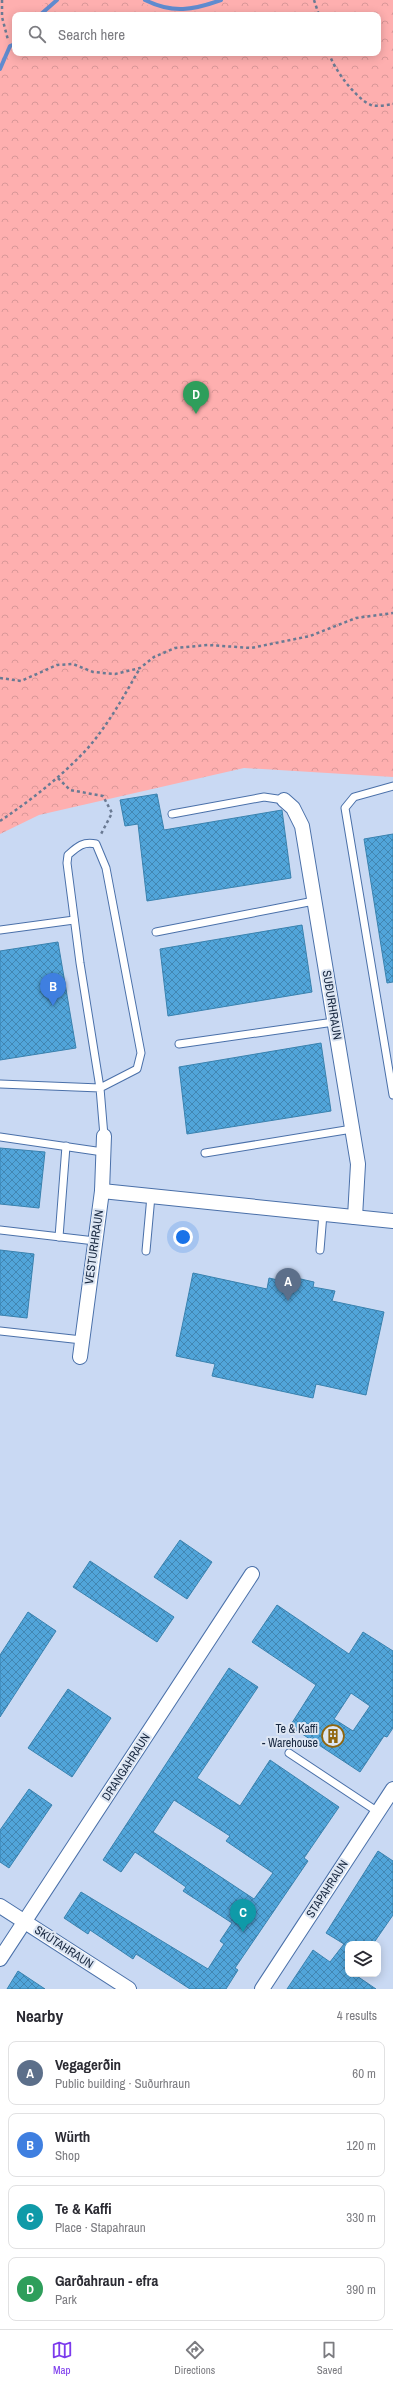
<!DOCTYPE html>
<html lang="en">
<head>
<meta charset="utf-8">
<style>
  :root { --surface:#fff; --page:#f7f7f7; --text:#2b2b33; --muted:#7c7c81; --line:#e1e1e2; --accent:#7c3aed }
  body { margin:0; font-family:"Archivo Narrow",sans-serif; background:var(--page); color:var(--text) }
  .controls { position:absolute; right:12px; bottom:12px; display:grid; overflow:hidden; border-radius:8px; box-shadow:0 2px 10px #0003 }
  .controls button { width:36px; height:36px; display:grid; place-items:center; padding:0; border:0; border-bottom:1px solid var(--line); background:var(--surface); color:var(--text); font:20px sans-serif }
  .you { position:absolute; left:183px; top:1237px; width:14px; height:14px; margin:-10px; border:3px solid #fff; border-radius:50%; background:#1a73e8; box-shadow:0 0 0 6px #1a73e833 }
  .badge { display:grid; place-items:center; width:26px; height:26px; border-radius:50%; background:var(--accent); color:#fff; font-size:13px; font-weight:700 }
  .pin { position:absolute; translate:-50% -33px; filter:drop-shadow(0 1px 2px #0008) }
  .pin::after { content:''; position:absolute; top:21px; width:14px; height:12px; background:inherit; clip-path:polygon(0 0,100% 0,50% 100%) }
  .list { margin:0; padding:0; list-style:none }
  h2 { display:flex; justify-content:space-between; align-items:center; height:52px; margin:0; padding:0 16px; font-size:17px }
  h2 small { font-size:13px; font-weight:400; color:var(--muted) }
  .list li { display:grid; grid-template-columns:26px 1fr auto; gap:12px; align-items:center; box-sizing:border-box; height:64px; margin:0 8px 8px; padding:0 8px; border:1px solid var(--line); border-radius:8px }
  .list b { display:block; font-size:15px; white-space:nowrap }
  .list p { margin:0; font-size:13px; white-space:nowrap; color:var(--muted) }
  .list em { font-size:13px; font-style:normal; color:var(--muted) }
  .icon { flex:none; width:22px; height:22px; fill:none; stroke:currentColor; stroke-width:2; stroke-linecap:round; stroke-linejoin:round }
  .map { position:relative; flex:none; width:393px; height:1989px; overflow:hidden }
  .search { position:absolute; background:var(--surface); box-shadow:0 2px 10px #0003; left:12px; right:12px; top:12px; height:44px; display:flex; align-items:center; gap:10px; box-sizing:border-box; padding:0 14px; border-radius:8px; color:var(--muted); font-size:15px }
  .sheet { height:340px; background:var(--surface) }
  nav { display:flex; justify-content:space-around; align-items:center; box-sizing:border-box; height:56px; border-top:1px solid var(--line); background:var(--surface); font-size:11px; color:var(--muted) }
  nav a { display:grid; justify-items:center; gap:2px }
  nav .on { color:var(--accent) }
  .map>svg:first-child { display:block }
  .grass { fill:#feafaf }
  .park { fill:url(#park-crowns) }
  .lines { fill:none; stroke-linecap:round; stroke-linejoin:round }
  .stream { stroke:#608bcf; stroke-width:4 }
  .building { fill:url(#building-cross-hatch); stroke:#3982af; fill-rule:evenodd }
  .service-casing { stroke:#4a70a9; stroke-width:9 }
  .minor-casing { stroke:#4a70a9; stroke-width:16 }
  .path { stroke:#6a7a93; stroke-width:2.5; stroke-dasharray:3 3; stroke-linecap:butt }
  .service { stroke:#fff; stroke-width:7 }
  .minor { stroke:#fff; stroke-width:14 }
  .labels { text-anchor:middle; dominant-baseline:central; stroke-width:4; stroke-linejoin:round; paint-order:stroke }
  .street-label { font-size:12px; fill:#182840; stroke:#dde6f3 }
  .poi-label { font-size:12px; fill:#182840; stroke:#dde6f3; text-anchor:end }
</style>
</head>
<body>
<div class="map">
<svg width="393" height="1989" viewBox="0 0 393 1989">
  <defs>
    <pattern id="park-crowns" width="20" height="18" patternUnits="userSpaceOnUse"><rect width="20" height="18" fill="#feafaf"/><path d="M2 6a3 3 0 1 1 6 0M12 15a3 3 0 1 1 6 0" fill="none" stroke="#d99798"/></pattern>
    <pattern id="building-cross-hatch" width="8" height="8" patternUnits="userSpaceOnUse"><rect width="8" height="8" fill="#51a5da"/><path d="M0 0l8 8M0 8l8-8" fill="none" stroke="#4286b2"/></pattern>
  </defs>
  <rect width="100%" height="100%" fill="#c9d9f3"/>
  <path class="grass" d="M0,0H278L269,3L120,15H15V53L0,81Z"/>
  <path class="park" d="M49,0H138L154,9L164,11L184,9L211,2L238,0H393V777L244,768L39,815L0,834V59L15,36V53H378V15H31Z"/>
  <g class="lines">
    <g class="stream">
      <path d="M145,0C173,14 193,10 221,0"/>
      <path d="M40,15L57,0"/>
      <path d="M0,69L10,46L15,44"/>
    </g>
  </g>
  <g class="building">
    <path d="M157,794L164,830L282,810L291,878L147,901L138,824L125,826L120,800Z"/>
    <path d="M393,834V982L387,983L364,839Z"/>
    <path d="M302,925L312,992L168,1016L160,949Z"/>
    <path d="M58,942L76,1048L0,1060V951Z"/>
    <path d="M321,1043L331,1111L187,1134L179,1067Z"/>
    <path d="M0,1148L45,1152L39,1208L0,1204Z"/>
    <path d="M0,1250L34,1254L27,1318L0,1315Z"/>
    <path d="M193,1273L267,1289L269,1278L291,1283L292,1277L314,1282L313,1287L335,1291L332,1301L384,1312L366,1395L316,1384L313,1398L212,1376L215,1364L176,1356Z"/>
    <path d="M180,1540L212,1562L187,1599L154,1577Z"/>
    <path d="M90,1561L174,1617L157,1642L73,1587Z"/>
    <path d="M277,1605L349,1654L363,1632L393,1651V1728L387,1737L384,1736L360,1772L290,1726L316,1685L252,1642ZM351,1693L370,1706L353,1731L334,1719Z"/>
    <path d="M28,1612L56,1631L0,1717V1655Z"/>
    <path d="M229,1668L258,1687L197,1778L240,1806L270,1760L339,1807L304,1858L308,1861L235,1968L238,1970L226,1989H190L136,1954L133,1959L90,1930L88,1934L64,1918L81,1892L208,1969L224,1944L220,1941L232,1923L183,1891L186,1887L135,1852L121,1872L103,1860ZM174,1800L230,1836L226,1841L273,1873L254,1899L153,1832Z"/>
    <path d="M68,1689L111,1718L72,1777L28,1748Z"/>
    <path d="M29,1789L52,1805L9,1868L0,1862V1830Z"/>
    <path d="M378,1851L393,1861V1915L373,1944H348V1974H354L376,1989H287L313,1950L330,1962L344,1944L326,1933Z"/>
    <path d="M18,1971L45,1989H7Z"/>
  </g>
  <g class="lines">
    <g class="service-casing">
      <g id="service">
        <path d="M393,786L354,797L345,808L393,1095"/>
        <path d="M172,814L264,797L284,800"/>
        <path d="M0,930L74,920"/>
        <path d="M156,932L314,901"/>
        <path d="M179,1044L334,1022"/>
        <path d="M0,1084L100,1088L137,1069L141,1053L106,868L96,844C83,841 77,847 68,855L67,863L80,963L100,1088L104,1136"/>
        <path d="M0,1137L103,1152"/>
        <path d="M205,1153L352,1129"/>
        <path d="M0,1230L95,1241"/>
        <path d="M59,1237L66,1146"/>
        <path d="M320,1250L323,1214"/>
        <path d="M146,1251L151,1196"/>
        <path d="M0,1331L82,1340"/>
        <path d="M289,1753L378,1812"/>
      </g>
    </g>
    <g class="minor-casing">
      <g id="minor">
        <path d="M284,800L293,808L302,826L358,1164L355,1217"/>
        <path d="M102,1191L393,1221"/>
        <path d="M80,1357L102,1191L104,1136"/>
        <path d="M0,1906L129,1989"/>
        <path d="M0,1959L252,1574"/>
        <path d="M262,1989L393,1789"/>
      </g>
    </g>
    <g class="path">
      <path d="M2,0V17L8,40"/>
      <path d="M314,0L319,15"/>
      <path d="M329,53C333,68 356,99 371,105C378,107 386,105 393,104"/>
      <path d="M0,678L21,681L57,665L73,664L93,672L115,674L140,668L154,657L175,648L208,645L251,648L310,636L356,618L393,613"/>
      <path d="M58,778L70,790L103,796L112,813L100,836"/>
      <path d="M0,821C31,800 61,777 87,749C108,725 124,696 140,668"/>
    </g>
    <use href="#service" class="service"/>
    <use href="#minor" class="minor"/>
  </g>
  <defs>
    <g id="building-ring" transform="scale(1.15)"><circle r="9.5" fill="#dde6f3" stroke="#90660e" stroke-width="1.5"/><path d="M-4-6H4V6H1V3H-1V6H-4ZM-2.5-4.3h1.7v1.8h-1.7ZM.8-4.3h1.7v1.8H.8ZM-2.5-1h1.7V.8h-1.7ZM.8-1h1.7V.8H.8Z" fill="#90660e"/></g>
  </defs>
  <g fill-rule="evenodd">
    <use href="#building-ring" x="333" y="1736"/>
  </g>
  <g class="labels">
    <g class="street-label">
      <text transform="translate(332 1005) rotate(81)">SUÐURHRAUN</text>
      <text transform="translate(94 1247) rotate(-82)">VESTURHRAUN</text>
      <text transform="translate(126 1767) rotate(-57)">DRANGAHRAUN</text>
      <text transform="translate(327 1889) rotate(-57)">STAPAHRAUN</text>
      <text transform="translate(64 1947) rotate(33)">SKÚTAHRAUN</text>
    </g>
    <g class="poi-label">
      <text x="318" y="1729">Te &amp; Kaffi<tspan x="318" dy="14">- Warehouse</tspan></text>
    </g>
  </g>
</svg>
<div class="controls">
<button><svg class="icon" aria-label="layers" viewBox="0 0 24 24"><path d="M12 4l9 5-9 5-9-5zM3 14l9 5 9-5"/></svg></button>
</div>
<div class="you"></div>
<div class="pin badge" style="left:288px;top:1301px;background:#5c6f8a">A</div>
<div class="pin badge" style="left:53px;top:1006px;background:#3f7fe0">B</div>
<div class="pin badge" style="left:243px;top:1932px;background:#0f9aa8">C</div>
<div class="pin badge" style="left:196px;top:414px;background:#2e9e5b">D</div>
<div class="search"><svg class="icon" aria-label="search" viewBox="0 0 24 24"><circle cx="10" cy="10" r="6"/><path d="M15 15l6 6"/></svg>Search here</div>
</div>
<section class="sheet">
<h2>Nearby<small>4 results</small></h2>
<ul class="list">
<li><span class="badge" style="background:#5c6f8a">A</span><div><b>Vegagerðin</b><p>Public building · Suðurhraun</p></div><em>60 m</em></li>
<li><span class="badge" style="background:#3f7fe0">B</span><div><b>Würth</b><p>Shop</p></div><em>120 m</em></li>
<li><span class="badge" style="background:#0f9aa8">C</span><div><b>Te &amp; Kaffi</b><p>Place · Stapahraun</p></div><em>330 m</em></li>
<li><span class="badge" style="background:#2e9e5b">D</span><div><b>Garðahraun - efra</b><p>Park</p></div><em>390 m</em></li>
</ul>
</section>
<nav>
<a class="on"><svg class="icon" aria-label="map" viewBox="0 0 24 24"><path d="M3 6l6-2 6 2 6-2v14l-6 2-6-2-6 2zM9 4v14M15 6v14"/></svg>Map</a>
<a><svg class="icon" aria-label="directions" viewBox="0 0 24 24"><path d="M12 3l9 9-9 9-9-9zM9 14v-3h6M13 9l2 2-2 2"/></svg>Directions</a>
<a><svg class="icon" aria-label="saved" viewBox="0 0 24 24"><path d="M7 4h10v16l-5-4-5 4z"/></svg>Saved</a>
</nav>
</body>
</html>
